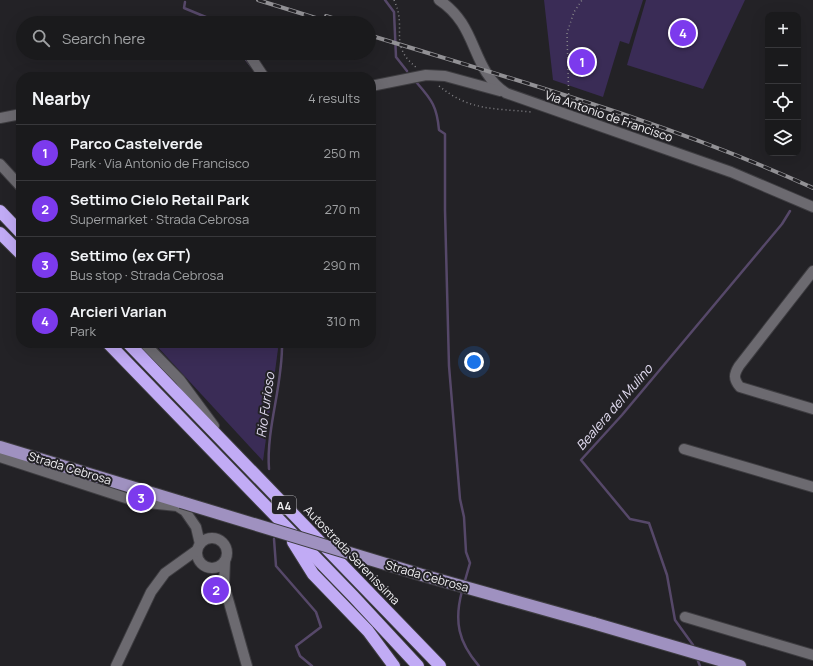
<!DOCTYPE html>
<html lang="en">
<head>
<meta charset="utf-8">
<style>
  :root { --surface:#1a1a1c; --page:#272729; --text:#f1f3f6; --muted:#9fa1a3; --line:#38383b; --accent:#7c3aed }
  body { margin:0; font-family:Manrope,sans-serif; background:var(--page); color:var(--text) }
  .controls { position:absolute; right:12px; top:12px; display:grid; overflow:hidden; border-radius:8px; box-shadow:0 4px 16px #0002 }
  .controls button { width:36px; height:36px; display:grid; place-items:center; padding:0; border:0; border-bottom:1px solid var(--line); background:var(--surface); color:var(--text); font:20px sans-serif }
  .you { position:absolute; left:474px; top:362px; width:14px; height:14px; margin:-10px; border:3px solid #fff; border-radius:50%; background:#1a73e8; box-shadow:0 0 0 6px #1a73e833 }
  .badge { display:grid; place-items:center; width:26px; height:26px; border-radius:50%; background:var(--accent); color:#fff; font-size:13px; font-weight:700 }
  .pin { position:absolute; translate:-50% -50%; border:2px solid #fff; box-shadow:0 1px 4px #0006 }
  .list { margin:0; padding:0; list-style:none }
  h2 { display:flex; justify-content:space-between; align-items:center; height:52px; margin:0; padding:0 16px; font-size:17px }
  h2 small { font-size:13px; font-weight:400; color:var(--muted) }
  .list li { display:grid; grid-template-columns:26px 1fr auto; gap:12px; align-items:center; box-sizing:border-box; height:56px; padding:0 16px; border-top:1px solid var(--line) }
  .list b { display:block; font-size:15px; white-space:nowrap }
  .list p { margin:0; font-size:13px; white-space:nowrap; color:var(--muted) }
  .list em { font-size:13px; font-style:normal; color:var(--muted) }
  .icon { flex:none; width:22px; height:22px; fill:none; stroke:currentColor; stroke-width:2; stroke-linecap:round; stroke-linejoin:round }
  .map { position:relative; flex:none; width:813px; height:666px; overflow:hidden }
  .search { position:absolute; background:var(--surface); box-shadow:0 4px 16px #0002; left:16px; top:16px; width:360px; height:44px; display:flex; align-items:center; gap:10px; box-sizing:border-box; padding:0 14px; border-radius:22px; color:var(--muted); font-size:15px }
  .panel { position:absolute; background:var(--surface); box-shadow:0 4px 16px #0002; left:16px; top:72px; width:360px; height:276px; border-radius:16px }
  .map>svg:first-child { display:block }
  .green { fill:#3a2c56 }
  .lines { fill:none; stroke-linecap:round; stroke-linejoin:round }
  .stream { stroke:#564869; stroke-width:2.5 }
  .minor-casing { stroke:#3e3d41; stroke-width:12 }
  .major-casing { stroke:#3e3d41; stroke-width:14 }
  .highway-casing { stroke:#3e3d41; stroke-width:14 }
  .path { stroke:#868589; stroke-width:1.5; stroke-dasharray:1 3; stroke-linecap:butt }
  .minor { stroke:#6c6a70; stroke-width:10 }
  .major { stroke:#9f91c0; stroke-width:12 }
  .highway { stroke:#c1abf5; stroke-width:12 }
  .rail-casing { stroke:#929195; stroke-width:4 }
  .rail { stroke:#232226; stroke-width:2.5; stroke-dasharray:8; stroke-linecap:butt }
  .major-bridge-casing { stroke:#3e3d41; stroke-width:14; stroke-linecap:butt }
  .major-bridge { stroke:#9f91c0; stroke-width:12 }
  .labels { text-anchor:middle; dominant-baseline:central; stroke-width:4; stroke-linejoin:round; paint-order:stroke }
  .shield { fill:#232226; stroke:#b3b2b6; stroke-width:1 }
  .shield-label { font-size:11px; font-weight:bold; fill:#f1f0f3 }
  .street-label { font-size:12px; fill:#f1f0f3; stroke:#232226 }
  .water-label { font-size:13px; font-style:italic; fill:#e3ddf2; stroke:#232226 }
</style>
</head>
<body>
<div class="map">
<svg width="813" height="666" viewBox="0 0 813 666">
  <rect width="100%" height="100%" fill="#232226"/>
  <g class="green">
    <path d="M544,0H643L629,44L620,41L603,97L553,80Z"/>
    <path d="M646,0H745L703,89L627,65Z"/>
    <path d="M154,343H277L278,349L263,461Z"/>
  </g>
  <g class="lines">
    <g class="stream">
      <path d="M385,0L394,12L396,57L407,71"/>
      <path d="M185,2L184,8L213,20L215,23"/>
      <path d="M241,53L251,66"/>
      <path d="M417,83C432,100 437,107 439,130L445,134V210L449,366L460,499L464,517L466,552L470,563L464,584"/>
      <path d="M269,469C266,428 283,385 282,343"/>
      <path d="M274,539L276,566L316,612L321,627L296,646L300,656L312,666"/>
      <path d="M462,591C454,621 458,642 479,666"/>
      <path d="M693,645L675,620L667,575L649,523L630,519L581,460L622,415L782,224L790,211"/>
      <path d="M698,661L700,666"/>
    </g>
    <g class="minor-casing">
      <g id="minor">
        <path d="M439,0C479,26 470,69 506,93L731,172L813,207"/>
        <path d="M248,53L264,77"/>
        <path d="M371,86L426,75L445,76L500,91"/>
        <path d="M0,118L21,114"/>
        <path d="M0,164L21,187"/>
        <path d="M813,271L739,366C734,374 733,379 740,387L813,409"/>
        <path d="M144,343L180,380L214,426"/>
        <path d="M684,449L813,487"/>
        <path d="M0,457L138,502L177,506L185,511L196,527L200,544"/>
        <circle cx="212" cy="553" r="15"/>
        <path d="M225,561L224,585L247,666"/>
        <path d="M685,617L813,655"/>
        <path d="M116,666L151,592L165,573L197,550"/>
      </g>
    </g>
    <g class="major-casing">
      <g id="major">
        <path d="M0,447L181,502"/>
        <path d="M593,623L740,666"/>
      </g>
    </g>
    <g class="highway-casing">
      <g id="highway">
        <path d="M0,211L21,233"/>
        <path d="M0,233L21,254"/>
        <path d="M108,343L353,596L418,666"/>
        <path d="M128,343L440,666"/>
        <path d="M293,542L313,574L368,631L394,666"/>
      </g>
    </g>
    <g class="path">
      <path d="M394,0C408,30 387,44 417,68"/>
      <path d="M439,86C470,111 493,108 531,112"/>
      <path d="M569,106L567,33L574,12L582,0"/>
    </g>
    <use href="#minor" class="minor"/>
    <use href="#major" class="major"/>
    <use href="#highway" class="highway"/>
    <g class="rail-casing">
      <g id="rail">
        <path d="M258,0L332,23"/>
        <path d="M326,16L348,23"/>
        <path d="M369,35C518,81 671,123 813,188"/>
      </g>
    </g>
    <use href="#rail" class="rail"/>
    <g class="major-bridge-casing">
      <path id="major-bridge" d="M181,502L422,575L593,623"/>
    </g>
    <use href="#major-bridge" class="major-bridge"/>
  </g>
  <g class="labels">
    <rect class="shield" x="272" y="496" width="24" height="18" rx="3"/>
    <g class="shield-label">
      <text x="284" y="505">A4</text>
    </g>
    <g class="street-label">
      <text transform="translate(609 116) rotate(19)">Via Antonio de Francisco</text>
      <text transform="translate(70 468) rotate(17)">Strada Cebrosa</text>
      <text transform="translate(352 555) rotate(46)">Autostrada Serenissima</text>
      <text transform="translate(427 576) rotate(16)">Strada Cebrosa</text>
    </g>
    <g class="water-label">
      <text transform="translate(265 405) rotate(-82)">Rio Furioso</text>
      <text transform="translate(614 407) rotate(-49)">Bealera del Mulino</text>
    </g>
  </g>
</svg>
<div class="controls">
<button>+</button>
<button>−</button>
<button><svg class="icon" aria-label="locate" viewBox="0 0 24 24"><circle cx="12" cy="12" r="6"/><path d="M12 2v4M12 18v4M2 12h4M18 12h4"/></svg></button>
<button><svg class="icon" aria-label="layers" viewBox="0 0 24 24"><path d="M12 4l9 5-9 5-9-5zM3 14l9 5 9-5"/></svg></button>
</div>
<div class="you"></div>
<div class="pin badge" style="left:582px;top:62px">1</div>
<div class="pin badge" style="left:216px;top:590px">2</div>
<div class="pin badge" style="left:141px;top:498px">3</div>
<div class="pin badge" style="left:683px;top:33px">4</div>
<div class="search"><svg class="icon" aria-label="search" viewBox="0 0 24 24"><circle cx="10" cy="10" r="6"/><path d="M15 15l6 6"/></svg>Search here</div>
<section class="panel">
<h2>Nearby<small>4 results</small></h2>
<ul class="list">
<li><span class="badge">1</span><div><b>Parco Castelverde</b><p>Park · Via Antonio de Francisco</p></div><em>250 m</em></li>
<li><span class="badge">2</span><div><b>Settimo Cielo Retail Park</b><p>Supermarket · Strada Cebrosa</p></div><em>270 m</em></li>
<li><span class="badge">3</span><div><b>Settimo (ex GFT)</b><p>Bus stop · Strada Cebrosa</p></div><em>290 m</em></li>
<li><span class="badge">4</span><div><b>Arcieri Varian</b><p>Park</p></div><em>310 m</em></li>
</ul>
</section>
</div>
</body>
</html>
